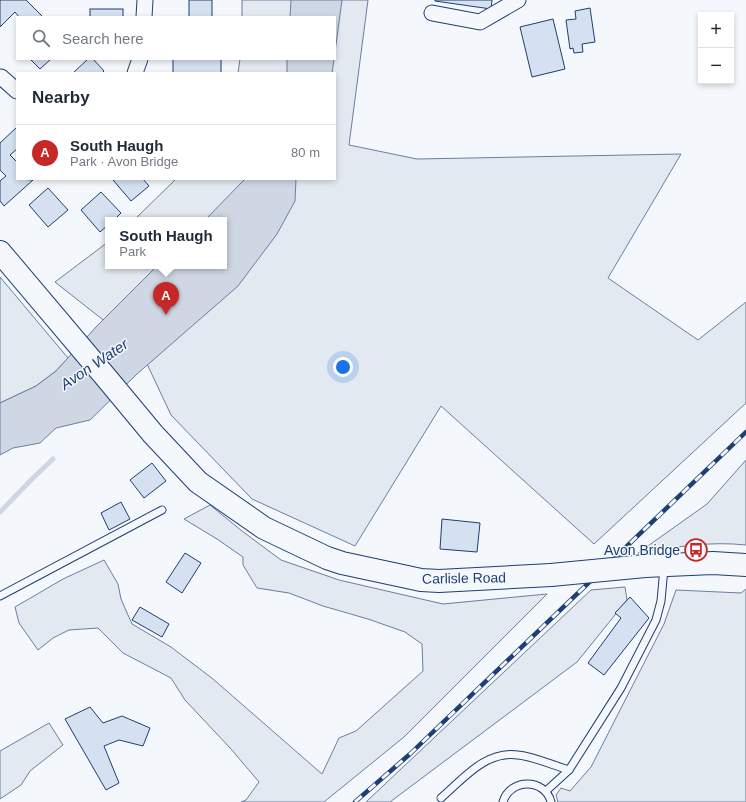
<!DOCTYPE html>
<html lang="en">
<head>
<meta charset="utf-8">
<style>
  :root { --surface:#fff; --page:#f2f2f3; --text:#1f2937; --muted:#747a83; --line:#e0e1e3; --accent:#c62828 }
  body { margin:0; font-family:Helvetica,sans-serif; background:var(--page); color:var(--text) }
  .controls { position:absolute; right:12px; top:12px; display:grid; overflow:hidden; border-radius:0px; box-shadow:0 2px 6px #0003 }
  .controls button { width:36px; height:36px; display:grid; place-items:center; padding:0; border:0; border-bottom:1px solid var(--line); background:var(--surface); color:var(--text); font:20px sans-serif }
  .you { position:absolute; left:343px; top:367px; width:14px; height:14px; margin:-10px; border:3px solid #fff; border-radius:50%; background:#1a73e8; box-shadow:0 0 0 6px #1a73e833 }
  .badge { display:grid; place-items:center; width:26px; height:26px; border-radius:50%; background:var(--accent); color:#fff; font-size:13px; font-weight:700 }
  .pin { position:absolute; translate:-50% -33px; filter:drop-shadow(0 1px 2px #0008) }
  .pin::after { content:''; position:absolute; top:21px; width:14px; height:12px; background:inherit; clip-path:polygon(0 0,100% 0,50% 100%) }
  .popup { position:absolute; left:105px; top:217px; width:122px; height:52px; box-sizing:border-box; display:grid; place-content:center; border-radius:0px; background:var(--surface); filter:drop-shadow(0 1px 3px #0005); font-size:13px; white-space:nowrap; color:var(--muted) }
  .popup b { font-size:15px; color:var(--text) }
  .popup::after { content:''; position:absolute; left:50%; top:100%; margin-left:-8px; border:8px solid transparent; border-top-color:var(--surface) }
  .list { margin:0; padding:0; list-style:none }
  h2 { display:flex; justify-content:space-between; align-items:center; height:52px; margin:0; padding:0 16px; font-size:17px }
  h2 small { font-size:13px; font-weight:400; color:var(--muted) }
  .list li { display:grid; grid-template-columns:26px 1fr auto; gap:12px; align-items:center; box-sizing:border-box; height:56px; padding:0 16px; border-top:1px solid var(--line) }
  .list b { display:block; font-size:15px; white-space:nowrap }
  .list p { margin:0; font-size:13px; white-space:nowrap; color:var(--muted) }
  .list em { font-size:13px; font-style:normal; color:var(--muted) }
  .icon { flex:none; width:22px; height:22px; fill:none; stroke:currentColor; stroke-width:2; stroke-linecap:round; stroke-linejoin:round }
  .map { position:relative; flex:none; width:746px; height:802px; overflow:hidden }
  .search { position:absolute; background:var(--surface); box-shadow:0 2px 6px #0003; left:16px; top:16px; width:320px; height:44px; display:flex; align-items:center; gap:10px; box-sizing:border-box; padding:0 14px; border-radius:0px; color:var(--muted); font-size:15px }
  .panel { position:absolute; background:var(--surface); box-shadow:0 2px 6px #0003; left:16px; top:72px; width:320px; height:108px; border-radius:0px }
  .map>svg:first-child { display:block }
  .green { fill:#e3e9f0; stroke:#687fa3 }
  .water { fill:#cfd7e4; stroke:#687fa3 }
  .lines { fill:none; stroke-linecap:round; stroke-linejoin:round }
  .stream { stroke:#cfd7e4; stroke-width:5 }
  .building { fill:#d5e0f0; stroke:#1d3f73 }
  .lane-casing { stroke:#1d3f73; stroke-width:9 }
  .street-casing { stroke:#1d3f73; stroke-width:17 }
  .primary-casing { stroke:#1d3f73; stroke-width:24 }
  .lane { stroke:#f4f7fb; stroke-width:7 }
  .street { stroke:#f4f7fb; stroke-width:15 }
  .primary { stroke:#f4f7fb; stroke-width:22 }
  .rail-casing { stroke:#1d3f73; stroke-width:4.5 }
  .rail { stroke:#f4f7fb; stroke-width:3; stroke-dasharray:9; stroke-linecap:butt }
  .primary-bridge-casing { stroke:#1d3f73; stroke-width:24; stroke-linecap:butt }
  .primary-bridge { stroke:#f4f7fb; stroke-width:22 }
  .labels { text-anchor:middle; dominant-baseline:central; stroke-width:3; stroke-linejoin:round; paint-order:stroke }
  .poi-label { font-size:14px; fill:#1d3f73; stroke:#f4f7fb; text-anchor:end }
  .street-label { font-size:14px; fill:#1d3f73; stroke:#f4f7fb }
  .water-label { font-size:15px; font-style:italic; fill:#1d3f73; stroke:#f4f7fb }
</style>
</head>
<body>
<div class="map">
<svg width="746" height="802" viewBox="0 0 746 802">
  <rect width="100%" height="100%" fill="#f4f7fb"/>
  <g class="green">
    <path d="M242,0H368L349,145L417,159L681,154L608,278L698,340L746,302V403L594,544L441,406L355,546L252,499L171,415L140,349L55,282L108,242V266H224V220H134L176,179H335V73H238L240,59H335V17H242Z"/>
    <path d="M0,277L68,358L56,371L36,386L0,403Z"/>
    <path d="M746,460V545C710,541 674,547 638,553L707,504Z"/>
    <path d="M210,505L242,531L281,560L339,580L443,604L547,594L404,737L324,802H241L246,800L259,782L231,749L185,700L171,678L123,653L98,628L69,630L53,638L38,650L19,623L15,607L63,579L104,560L118,584L121,599L132,624L171,647L213,679L322,774L339,738L356,731L423,671L422,644L405,632L368,619L323,606L289,593L257,588L243,565V557L217,539L184,519Z"/>
    <path d="M625,587L627,600L577,662L390,802H366L591,590Z"/>
    <path d="M746,589V802H558L556,795L561,788L570,791L591,767L664,624L676,590L741,593Z"/>
    <path d="M49,723L63,745L30,771L21,785L0,799V751Z"/>
  </g>
  <g class="water">
    <path d="M291,0H342L335,52V17H290Z"/>
    <path d="M287,59H334L332,73H287Z"/>
    <path d="M245,179H296L295,201L277,234L238,286L137,374L90,420L56,428L40,443L13,448L0,455V403L36,386L56,371L96,327L157,266H224V220H205Z"/>
  </g>
  <g class="lines">
    <path class="stream" d="M0,512L32,479L53,459"/>
  </g>
  <g class="building">
    <path d="M0,0H26L43,17H19L15,12L0,27Z"/>
    <rect x="189" y="0" width="23" height="17"/>
    <path d="M435,0H492L491,9L435,1Z"/>
    <path d="M590,8L595,42L582,44L583,52L574,53L573,48L570,49L566,20L576,19L575,11Z"/>
    <rect x="90" y="9" width="33" height="8"/>
    <path d="M553,19L565,69L532,77L520,27Z"/>
    <path d="M30,59H51L40,69Z"/>
    <path d="M88,59H93L104,71L102,73H73Z"/>
    <rect x="173" y="59" width="48" height="14"/>
    <path d="M17,127V149L10,155L17,162V179L33,180L4,206L0,201V181L6,176L0,170V143Z"/>
    <path d="M114,179H143L149,186L131,201L113,180Z"/>
    <path d="M48,188L68,210L48,227L29,205Z"/>
    <path d="M101,192L121,213L114,220H108V225L100,232L81,210Z"/>
    <path d="M152,463L166,481L144,498L130,480Z"/>
    <path d="M121,502L130,519L109,530L101,513Z"/>
    <path d="M442,519L480,523L477,552L440,549Z"/>
    <path d="M185,553L201,563L182,593L166,582Z"/>
    <path d="M630,597L649,618L604,675L588,663L621,618L615,613Z"/>
    <path d="M140,607L169,624L162,637L132,620Z"/>
    <path d="M90,707L103,723L122,716L150,728L143,746L119,740L104,746L119,783L106,790L65,719Z"/>
  </g>
  <g class="lines">
    <g class="lane-casing">
      <g id="lane">
        <path d="M0,596L162,510"/>
        <path d="M546,791L569,770"/>
        <path d="M441,798C463,779 486,750 518,755C535,757 552,765 569,770L621,688L656,620L661,601L664,568"/>
        <path d="M503,802C510,778 545,778 551,802"/>
      </g>
    </g>
    <g class="street-casing">
      <g id="street">
        <path d="M432,13L480,22L518,0"/>
        <path d="M144,17L145,0"/>
        <path d="M135,73L140,59"/>
        <path d="M1,77L17,91"/>
      </g>
    </g>
    <g class="primary-casing">
      <g id="primary">
        <path d="M0,252L109,381L153,434L198,482L264,528L327,558L342,563L421,580L439,581L551,575"/>
        <path d="M645,566L713,563L746,565"/>
      </g>
    </g>
    <use href="#lane" class="lane"/>
    <use href="#street" class="street"/>
    <use href="#primary" class="primary"/>
    <g class="rail-casing">
      <path id="rail" d="M355,802L410,754L746,432"/>
    </g>
    <use href="#rail" class="rail"/>
    <g class="primary-bridge-casing">
      <path id="primary-bridge" d="M551,575L645,566"/>
    </g>
    <use href="#primary-bridge" class="primary-bridge"/>
  </g>
  <defs>
    <g id="bus-ring" transform="scale(1.15)"><circle r="9.5" fill="#f4f7fb" stroke="#c62828" stroke-width="1.5"/><path d="M-5-6H5V4H4V6H2V4H-2V6H-4V4H-5ZM-3.5-4V0h7V-4ZM-3.5 1.2v1.5H-2V1.2ZM2 1.2v1.5H3.5V1.2Z" fill="#c62828"/></g>
  </defs>
  <g fill-rule="evenodd">
    <use href="#bus-ring" x="696" y="550"/>
  </g>
  <g class="labels">
    <g class="poi-label">
      <text x="680" y="550">Avon Bridge</text>
    </g>
    <g class="street-label">
      <text transform="translate(464 578) rotate(-1)">Carlisle Road</text>
    </g>
    <g class="water-label">
      <text transform="translate(94 364) rotate(-34)">Avon Water</text>
    </g>
  </g>
</svg>
<div class="controls">
<button>+</button>
<button>−</button>
</div>
<div class="you"></div>
<div class="pin badge" style="left:166px;top:315px">A</div>
<div class="popup"><b>South Haugh</b>Park</div>
<div class="search"><svg class="icon" aria-label="search" viewBox="0 0 24 24"><circle cx="10" cy="10" r="6"/><path d="M15 15l6 6"/></svg>Search here</div>
<section class="panel">
<h2>Nearby<small></small></h2>
<ul class="list">
<li><span class="badge">A</span><div><b>South Haugh</b><p>Park · Avon Bridge</p></div><em>80 m</em></li>
</ul>
</section>
</div>
</body>
</html>
